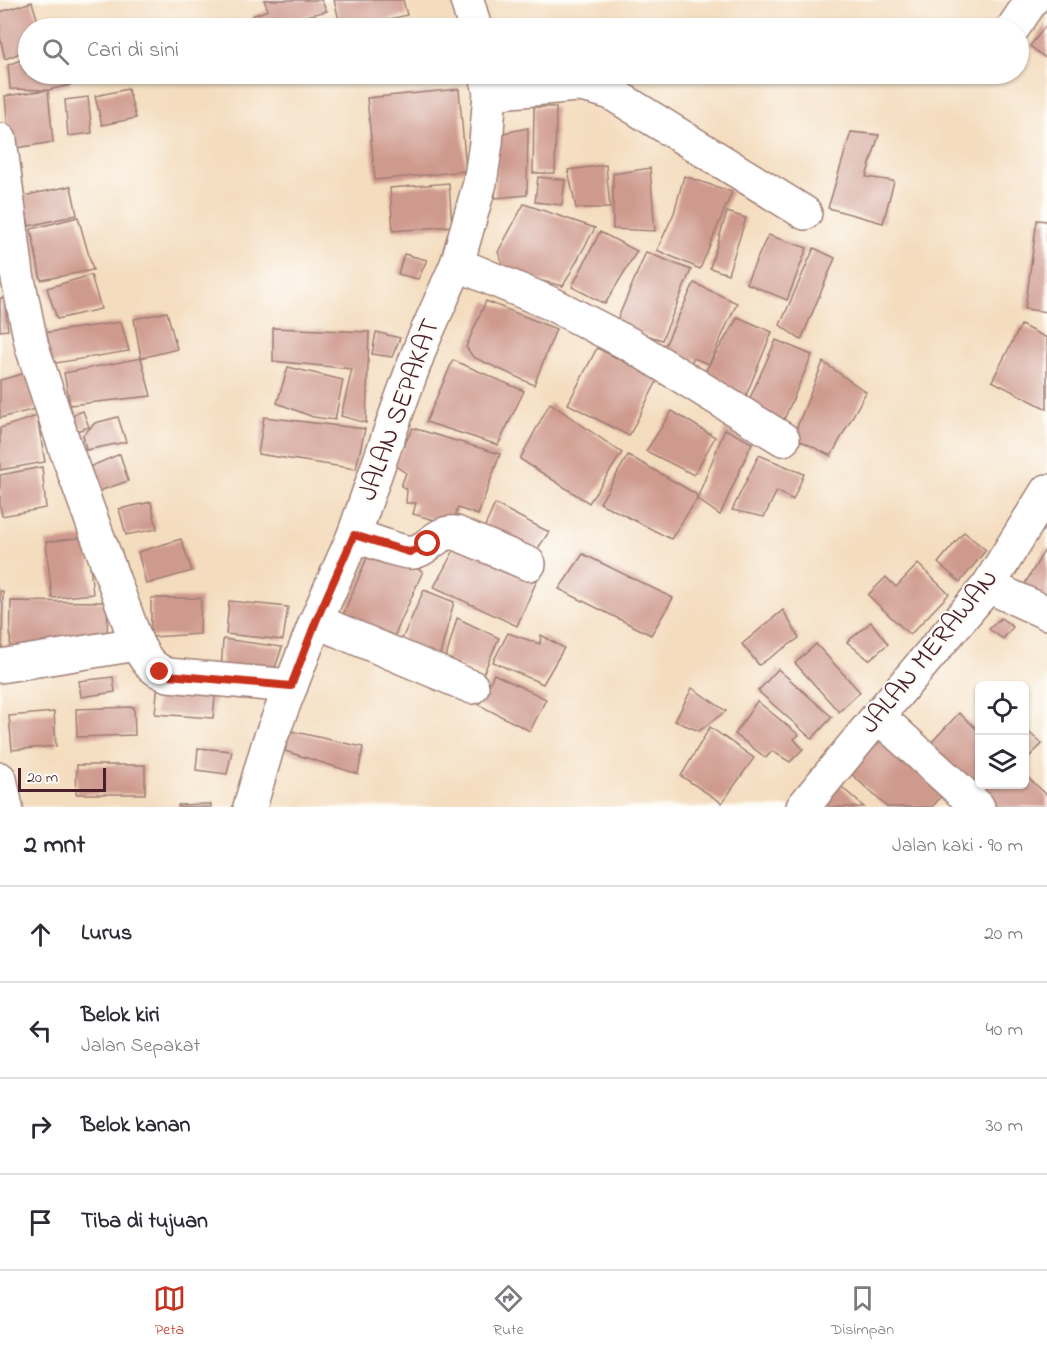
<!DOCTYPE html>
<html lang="id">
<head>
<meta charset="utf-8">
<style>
  :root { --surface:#fff; --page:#f7f7f7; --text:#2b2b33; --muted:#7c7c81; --line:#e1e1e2; --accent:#c8321e }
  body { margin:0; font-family:"Indie Flower",sans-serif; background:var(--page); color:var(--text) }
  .controls { position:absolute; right:18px; bottom:18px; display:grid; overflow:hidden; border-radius:9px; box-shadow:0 2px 4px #0004 }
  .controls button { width:54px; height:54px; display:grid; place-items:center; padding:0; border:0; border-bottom:2px solid var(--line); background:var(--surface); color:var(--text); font:30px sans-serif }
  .scale { position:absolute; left:18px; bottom:15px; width:88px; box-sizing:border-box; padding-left:6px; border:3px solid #4a1f2b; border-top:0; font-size:16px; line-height:21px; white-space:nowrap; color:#4a1f2b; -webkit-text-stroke:4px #fdfcf7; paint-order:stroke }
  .stop { position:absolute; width:18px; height:18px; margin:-14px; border:4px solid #c8321e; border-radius:50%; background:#fff }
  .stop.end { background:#c8321e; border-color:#fff; box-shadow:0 2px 6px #0008 }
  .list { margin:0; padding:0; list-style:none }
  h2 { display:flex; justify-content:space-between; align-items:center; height:78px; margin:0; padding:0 24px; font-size:26px }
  h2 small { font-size:20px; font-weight:400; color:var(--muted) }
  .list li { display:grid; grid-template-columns:39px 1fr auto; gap:18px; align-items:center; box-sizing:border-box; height:96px; padding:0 24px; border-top:2px solid var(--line) }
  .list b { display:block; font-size:22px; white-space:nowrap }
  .list p { margin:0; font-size:20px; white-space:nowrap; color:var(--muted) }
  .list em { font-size:20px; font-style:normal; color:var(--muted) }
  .icon { flex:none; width:33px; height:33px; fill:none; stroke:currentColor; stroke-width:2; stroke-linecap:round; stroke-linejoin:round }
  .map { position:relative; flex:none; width:1047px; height:807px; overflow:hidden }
  .search { position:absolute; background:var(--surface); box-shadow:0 2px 4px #0004; left:18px; right:18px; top:18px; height:66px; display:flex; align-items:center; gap:15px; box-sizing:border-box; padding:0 21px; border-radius:33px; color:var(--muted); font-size:22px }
  .sheet { height:462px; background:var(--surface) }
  nav { display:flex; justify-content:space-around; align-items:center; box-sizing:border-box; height:84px; border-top:2px solid var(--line); background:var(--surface); font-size:16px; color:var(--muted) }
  nav a { display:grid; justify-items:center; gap:3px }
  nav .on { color:var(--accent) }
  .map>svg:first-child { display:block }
  .building { fill:#cf9a8e }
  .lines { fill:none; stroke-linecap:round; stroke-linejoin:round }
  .minor-casing { stroke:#9f7e75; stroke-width:36 }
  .minor { stroke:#fff; stroke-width:33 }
  .route { stroke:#c8321e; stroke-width:8 }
  .labels { text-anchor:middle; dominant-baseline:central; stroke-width:4.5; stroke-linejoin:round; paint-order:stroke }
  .street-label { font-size:27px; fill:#4a1f2b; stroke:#fdfcf7 }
</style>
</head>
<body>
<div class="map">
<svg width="1047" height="807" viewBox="0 0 1047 807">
  <rect width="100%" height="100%" fill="#fdfcf7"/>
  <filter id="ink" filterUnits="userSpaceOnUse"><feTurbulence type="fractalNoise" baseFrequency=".0167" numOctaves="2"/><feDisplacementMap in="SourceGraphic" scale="12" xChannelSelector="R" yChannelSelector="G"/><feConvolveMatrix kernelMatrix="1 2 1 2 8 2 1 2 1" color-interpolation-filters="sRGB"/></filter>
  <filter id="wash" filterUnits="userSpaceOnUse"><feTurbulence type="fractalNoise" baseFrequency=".008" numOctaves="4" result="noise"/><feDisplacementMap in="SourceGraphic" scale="24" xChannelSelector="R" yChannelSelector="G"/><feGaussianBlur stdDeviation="1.35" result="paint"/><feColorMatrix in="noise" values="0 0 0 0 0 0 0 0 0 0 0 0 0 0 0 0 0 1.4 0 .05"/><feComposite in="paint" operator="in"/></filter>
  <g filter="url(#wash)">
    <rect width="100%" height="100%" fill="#f4ddbf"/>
    <g id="blocks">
      <g class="building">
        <path d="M264,0H321L327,11L259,28L252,16L268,10Z"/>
        <path d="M334,0H403L407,15L354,28H341Z"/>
        <path d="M32,2L40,28H28V50L5,59L0,37V12Z"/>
        <path d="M1047,24V59L1030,46Z"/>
        <path d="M28,57V74H68L70,85L48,90L53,142L10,149L5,96L48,90L10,89L8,65Z"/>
        <path d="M128,89L136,118L102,125L95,96Z"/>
        <path d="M459,89L466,171L375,180L367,98Z"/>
        <path d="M88,97L92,133L68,136L65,100Z"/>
        <path d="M534,107H556L555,173H533Z"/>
        <path d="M528,128L527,195L495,198L498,134Z"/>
        <path d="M851,132L879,135L866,177L894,181L883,223L828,208Z"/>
        <path d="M606,165L610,208H576L568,170Z"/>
        <path d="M650,168L655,231L613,229V174Z"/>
        <path d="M684,176L732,192L700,269L657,250L674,213Z"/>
        <path d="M538,177L565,180L562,205L535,202Z"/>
        <path d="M449,183L452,226L393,231L390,188Z"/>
        <path d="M71,186L77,215L29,226L23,196Z"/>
        <path d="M524,204L595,228L563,286L542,281L532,284L505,271L498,252Z"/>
        <path d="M727,212L746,218L728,274L710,268Z"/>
        <path d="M78,217L93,270L41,280L31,229Z"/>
        <path d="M1037,220L1047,221V312L1025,309Z"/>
        <path d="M600,232L637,251L605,304L572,287Z"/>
        <path d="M768,235L807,248L787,300L746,283Z"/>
        <path d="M814,248L835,258L801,340L780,325Z"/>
        <path d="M646,252L691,270L662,340L615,325Z"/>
        <path d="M404,254L427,260L418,279L398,274Z"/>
        <path d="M91,275L101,309L57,319L47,288Z"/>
        <path d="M694,283L737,303L709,364L693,358L691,365L663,350Z"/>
        <path d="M0,298H4L8,330L0,331Z"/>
        <path d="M486,301L556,329L534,385L473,357L466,347Z"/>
        <path d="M167,312L177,349L141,358L134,319Z"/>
        <path d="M738,317L772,332L745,398L701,378Z"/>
        <path d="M121,322L129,351L50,364L43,333Z"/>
        <path d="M1021,325L1047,338V409L992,381Z"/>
        <path d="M273,328L369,332L366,423L341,416L352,369L273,361Z"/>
        <path d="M376,332L400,338L392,357L372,354Z"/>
        <path d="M776,340L812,355L780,429L745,409Z"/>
        <path d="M597,348L658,379L629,436L568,404Z"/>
        <path d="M141,358L151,396L70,405L64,373Z"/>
        <path d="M453,360L524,391L498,445L426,422Z"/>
        <path d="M823,362L866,392L831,456L793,437Z"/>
        <path d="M288,367L343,380L335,420L313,417L277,403Z"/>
        <path d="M26,373L36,409L0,418V380Z"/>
        <path d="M550,403L622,453L589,503L520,459Z"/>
        <path d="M83,411L89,427L70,433L65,418Z"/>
        <path d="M672,411L715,437L694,475L646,451Z"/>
        <path d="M37,416L45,462L0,470V428Z"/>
        <path d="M118,417L126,442L86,450L83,435L95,423Z"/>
        <path d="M264,417L365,429L356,469L258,454Z"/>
        <path d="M413,428L500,454L478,515L458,508L452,525L413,514L416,503H406L407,490L401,486L406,473L394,465Z"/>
        <path d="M725,429L752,443L720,515L697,499L671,539L600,503L628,455L696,494L697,499Z"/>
        <path d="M120,454L128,481L96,492L87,468Z"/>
        <path d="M759,455L804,474L793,500L777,491L764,517L732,510Z"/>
        <path d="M42,467L46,508L2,516L0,506V475Z"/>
        <path d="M151,502L157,529L126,535L119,509Z"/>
        <path d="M495,504L549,532L532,557L481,535Z"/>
        <path d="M964,532L986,550L960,582L938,563Z"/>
        <path d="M87,537L93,594L52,598L46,542Z"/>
        <path d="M181,539L192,571L146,584L138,552Z"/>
        <path d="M458,543L537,580L517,626L434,587Z"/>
        <path d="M1047,546V598L1023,587Z"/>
        <path d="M369,553L423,571L394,637L343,615Z"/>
        <path d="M583,554L673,598L651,635L559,589Z"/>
        <path d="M918,564L949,594L910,635L868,595L886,577L896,587Z"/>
        <path d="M424,590L454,602L439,658L401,641Z"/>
        <path d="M0,591H3L2,653H0Z"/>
        <path d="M151,598H201L200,634L151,637Z"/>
        <path d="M11,601L108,602L107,642L41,641V653L10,652Z"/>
        <path d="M229,601L288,607L283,640L226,634Z"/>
        <path d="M783,610L799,638L759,665L742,644Z"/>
        <path d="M457,618L499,638L483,674L445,661Z"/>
        <path d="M1001,618L1013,627L1003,639L989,629Z"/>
        <path d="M871,622L888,644L869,660L847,642Z"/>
        <path d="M508,633L540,644L541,635L564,648L543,684L493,662Z"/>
        <path d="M223,639L282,647L272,677L221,674Z"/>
        <path d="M816,644L860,692L839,712L795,663Z"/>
        <path d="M778,669L832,717L812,739L758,691Z"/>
        <path d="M494,674L546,699L530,731L479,705Z"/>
        <path d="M113,677L115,692L81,697L79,681Z"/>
        <path d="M158,682L216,687L213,718L155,714Z"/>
        <path d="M692,688L726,711L699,731L675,721Z"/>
        <path d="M757,701L799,735L794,739L803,749L790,762L772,751L766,758L735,734Z"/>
        <path d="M134,707L135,735L77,737L76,709Z"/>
        <path d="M54,712L56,746L12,750L9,716Z"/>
        <path d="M959,713L980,732V784H1024V774L1047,795V807H995L929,745Z"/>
        <path d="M710,727L754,758L722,803L681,776Z"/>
        <path d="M1024,728L1042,744L1024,762Z"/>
        <path d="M882,730L947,790L932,807H887L846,769Z"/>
        <path d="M291,731L363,747L358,774L285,751Z"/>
        <path d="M198,748L232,751L227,774L196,770Z"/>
        <path d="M77,765H145V794H76Z"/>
        <path d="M835,781L864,807H830L820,798Z"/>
        <path d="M211,804V807H178V805Z"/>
      </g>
    </g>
  </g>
  <g filter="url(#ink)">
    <use href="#blocks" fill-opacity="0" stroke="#9f7e75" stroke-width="1.5"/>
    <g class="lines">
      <g class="minor-casing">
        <g id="minor">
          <path d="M467,0L475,28"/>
          <path d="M1013,28L1032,0"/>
          <path d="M490,93L577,85C589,86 599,89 611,93L805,213"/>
          <path d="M0,140L17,274L32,347L66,450L137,644C145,659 151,669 168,675L291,686"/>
          <path d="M457,264L552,304L631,345L783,439"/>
          <path d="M354,535C367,539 403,554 414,552C431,548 436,531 456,533L529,564"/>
          <path d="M988,586L1047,613"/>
          <path d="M316,621L472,687"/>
          <path d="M0,666L137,644"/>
          <path d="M878,716L978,807"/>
          <path d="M0,779L6,807"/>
          <path d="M250,807L269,742L316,621L354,535L400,403L422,343L457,264L480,183L486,143L490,93L486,74"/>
          <path d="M803,807L878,716L988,586L1047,491"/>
        </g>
      </g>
      <use href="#minor" class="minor"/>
    </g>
  </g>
  <g class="lines" filter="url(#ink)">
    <path class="route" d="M160,672L168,675L291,686L316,621L354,535L409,552L421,549L428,544"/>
  </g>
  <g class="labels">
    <g class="street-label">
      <text transform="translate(400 410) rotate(-70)">JALAN SEPAKAT</text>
      <text transform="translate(930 652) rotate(-51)">JALAN MERAWAN</text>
    </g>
  </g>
</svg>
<div class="controls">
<button><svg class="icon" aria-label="locate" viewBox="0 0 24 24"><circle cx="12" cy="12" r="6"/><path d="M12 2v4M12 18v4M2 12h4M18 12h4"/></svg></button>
<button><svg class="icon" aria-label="layers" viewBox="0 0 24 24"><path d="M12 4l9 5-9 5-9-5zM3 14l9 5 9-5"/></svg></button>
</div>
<div class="scale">20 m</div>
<div class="stop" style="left:428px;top:544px"></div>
<div class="stop end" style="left:160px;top:672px"></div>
<div class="search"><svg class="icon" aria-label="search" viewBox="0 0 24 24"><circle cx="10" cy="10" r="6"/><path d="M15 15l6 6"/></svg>Cari di sini</div>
</div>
<section class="sheet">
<h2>2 mnt<small>Jalan kaki · 90 m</small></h2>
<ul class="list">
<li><svg class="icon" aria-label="ahead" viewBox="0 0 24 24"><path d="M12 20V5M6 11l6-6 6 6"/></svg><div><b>Lurus</b></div><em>20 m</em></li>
<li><svg class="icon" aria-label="left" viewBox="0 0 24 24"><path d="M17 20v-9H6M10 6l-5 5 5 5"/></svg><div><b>Belok kiri</b><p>Jalan Sepakat</p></div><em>40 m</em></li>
<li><svg class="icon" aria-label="right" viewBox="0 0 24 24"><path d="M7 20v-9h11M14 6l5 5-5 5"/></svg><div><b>Belok kanan</b></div><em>30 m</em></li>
<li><svg class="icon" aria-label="arrive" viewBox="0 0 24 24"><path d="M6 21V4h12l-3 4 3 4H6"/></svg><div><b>Tiba di tujuan</b></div></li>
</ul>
</section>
<nav>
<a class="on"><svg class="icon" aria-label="map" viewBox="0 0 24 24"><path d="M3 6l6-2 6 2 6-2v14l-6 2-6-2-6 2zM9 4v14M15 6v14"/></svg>Peta</a>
<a><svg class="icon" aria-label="directions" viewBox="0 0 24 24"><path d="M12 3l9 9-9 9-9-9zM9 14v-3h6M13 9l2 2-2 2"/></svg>Rute</a>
<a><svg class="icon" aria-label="saved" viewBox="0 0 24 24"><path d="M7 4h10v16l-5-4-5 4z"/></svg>Disimpan</a>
</nav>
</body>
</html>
